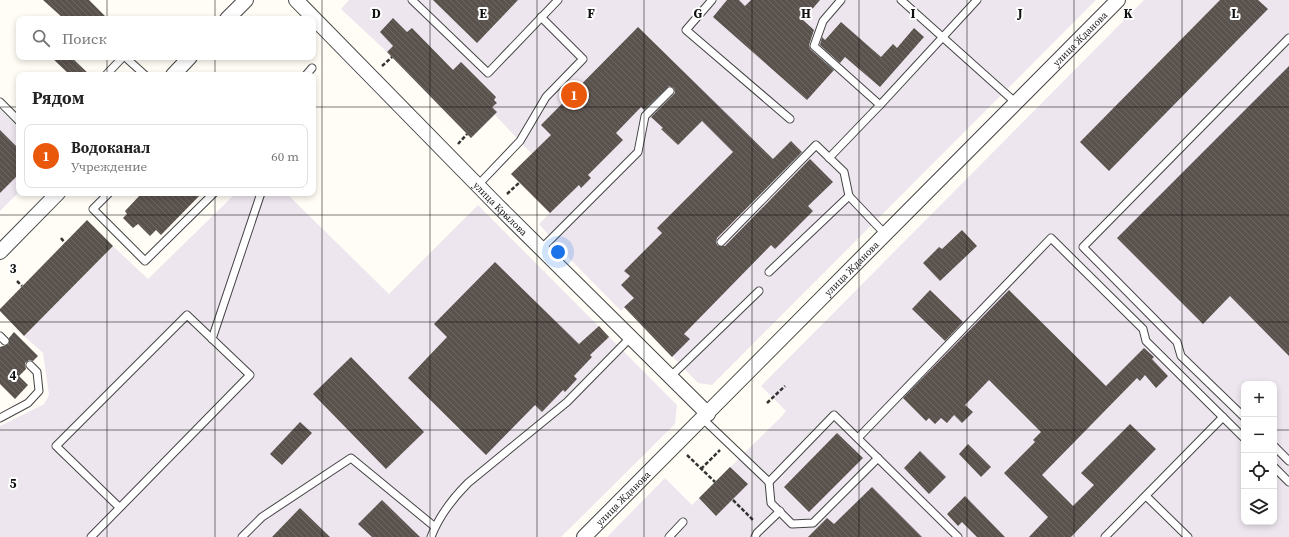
<!DOCTYPE html>
<html lang="ru">
<head>
<meta charset="utf-8">
<style>
  :root { --surface:#fff; --page:#f6f6f6; --text:#222; --muted:#767676; --line:#e0e0e0; --accent:#ea580c }
  body { margin:0; font-family:"Source Serif 4",serif; background:var(--page); color:var(--text) }
  .controls { position:absolute; right:12px; bottom:12px; display:grid; overflow:hidden; border-radius:8px; box-shadow:0 2px 6px #0003 }
  .controls button { width:36px; height:36px; display:grid; place-items:center; padding:0; border:0; border-bottom:1px solid var(--line); background:var(--surface); color:var(--text); font:20px sans-serif }
  .you { position:absolute; left:558px; top:252px; width:14px; height:14px; margin:-10px; border:3px solid #fff; border-radius:50%; background:#1a73e8; box-shadow:0 0 0 6px #1a73e833 }
  .badge { display:grid; place-items:center; width:26px; height:26px; border-radius:50%; background:var(--accent); color:#fff; font-size:13px; font-weight:700 }
  .pin { position:absolute; translate:-50% -50%; border:2px solid #fff; box-shadow:0 1px 4px #0006 }
  .list { margin:0; padding:0; list-style:none }
  h2 { display:flex; justify-content:space-between; align-items:center; height:52px; margin:0; padding:0 16px; font-size:17px }
  h2 small { font-size:13px; font-weight:400; color:var(--muted) }
  .list li { display:grid; grid-template-columns:26px 1fr auto; gap:12px; align-items:center; box-sizing:border-box; height:64px; margin:0 8px 8px; padding:0 8px; border:1px solid var(--line); border-radius:8px }
  .list b { display:block; font-size:15px; white-space:nowrap }
  .list p { margin:0; font-size:13px; white-space:nowrap; color:var(--muted) }
  .list em { font-size:13px; font-style:normal; color:var(--muted) }
  .icon { flex:none; width:22px; height:22px; fill:none; stroke:currentColor; stroke-width:2; stroke-linecap:round; stroke-linejoin:round }
  .map { position:relative; flex:none; width:1289px; height:537px; overflow:hidden }
  .search { position:absolute; background:var(--surface); box-shadow:0 2px 6px #0003; left:16px; top:16px; width:300px; height:44px; display:flex; align-items:center; gap:10px; box-sizing:border-box; padding:0 14px; border-radius:8px; color:var(--muted); font-size:15px }
  .panel { position:absolute; background:var(--surface); box-shadow:0 2px 6px #0003; left:16px; top:72px; width:300px; height:124px; border-radius:8px }
  .map>svg:first-child { display:block }
  .industrial { fill:#eee6ef; fill-rule:evenodd }
  .building { fill:url(#building-back-hatch) }
  .lines { fill:none; stroke-linecap:round; stroke-linejoin:round }
  .service-casing { stroke:#444; stroke-width:9 }
  .minor-casing { stroke:#444; stroke-width:16 }
  .path { stroke:#333; stroke-width:2.5; stroke-dasharray:4 2; stroke-linecap:butt }
  .service { stroke:#fff; stroke-width:7 }
  .minor { stroke:#fff; stroke-width:14 }
  .grid { fill:none; stroke:#111; stroke-width:1; stroke-opacity:0.55 }
  .labels { text-anchor:middle; dominant-baseline:central; stroke-width:4; stroke-linejoin:round; paint-order:stroke }
  .street-label { font-size:10px; fill:#111; stroke:#fff }
  .grid-label { font-size:13px; text-anchor:middle; font-weight:bold; fill:#111; stroke:#fff; stroke-width:4; stroke-linejoin:round; paint-order:stroke }
</style>
</head>
<body>
<div class="map">
<svg width="1289" height="537" viewBox="0 0 1289 537">
  <defs>
    <pattern id="building-back-hatch" width="6" height="6" patternUnits="userSpaceOnUse"><rect width="6" height="6" fill="#5a524d"/><path d="M-1 5l2 2M0 0l6 6M5-1l2 2" fill="none" stroke="#6d6662"/></pattern>
  </defs>
  <rect width="100%" height="100%" fill="#fffdf5"/>
  <g class="industrial">
    <path d="M349,0H1096L712,385L698,383L625,307L621,311L569,258L539,224L550,213L511,174L532,154L495,115L471,138L387,52L341,9Z"/>
    <path d="M1144,0H1289V537H607L665,478L692,505L782,416L786,411L761,386ZM1244,384H1274V522H1244Z"/>
    <path d="M0,109L19,128V192L0,211Z"/>
    <path d="M236,193H286L389,294L478,205L677,405L675,424L561,537H0V426L44,404L49,395L43,353L24,336L113,246L148,279Z"/>
  </g>
  <g class="building">
    <path d="M43,0H89L108,19H64Z"/>
    <path d="M433,0H518L477,43Z"/>
    <path d="M727,0H739L745,6L751,0H820L803,20L814,30L809,45L810,49L834,70L807,100L713,17Z"/>
    <path d="M1220,0H1258L1268,9L1109,171L1080,142Z"/>
    <path d="M393,18L407,32L412,28L453,70L461,62L496,97L494,100L497,103L492,107L497,112L471,138L387,52L393,46L380,32Z"/>
    <path d="M841,22L881,57L893,44L897,48L914,28L924,37L880,87L845,57L840,63L820,45L822,37L825,40Z"/>
    <path d="M638,27L773,159L791,141L802,152L717,238L716,243L718,246H725L810,159L833,182L808,206L813,211L775,249L771,245L684,334L690,339L672,357L624,307L634,298L621,285L630,276L624,271L662,233L657,228L733,152L702,121L678,145L661,129L663,128L651,117L675,93L674,88L669,86L644,110L641,107L616,133L623,140L588,175L591,178L581,188L579,185L550,213L511,174L551,135L541,125Z"/>
    <path d="M51,57H71L90,75H70Z"/>
    <path d="M1289,66V356L1230,296L1203,324L1117,238Z"/>
    <path d="M0,130L19,149V174L0,193Z"/>
    <path d="M142,193H202L161,235L156,230L150,236L138,224L133,228L123,218L127,214L125,211Z"/>
    <path d="M87,220L113,246L24,336L0,311V309Z"/>
    <path d="M962,230L977,246L940,281L923,263L939,247L942,249Z"/>
    <path d="M495,262L579,344L599,326L609,337L590,355L592,357L574,376L577,379L565,392L563,390L542,412L535,405L486,455L408,378L447,337L434,324Z"/>
    <path d="M930,290L963,322L945,341L912,309Z"/>
    <path d="M1009,290L1106,386L1144,348L1154,357L1152,359L1168,376L1156,388L1145,375L1140,381L1137,378L1042,475L1073,506L1094,485L1081,473L1130,424L1156,449L1071,537H1029L1048,517L1004,473L1035,442L1033,440L1041,432L989,380L965,405L973,412L962,423L954,415L947,423L941,418L935,424L929,418L926,421L903,398Z"/>
    <path d="M14,332L38,356L33,361L29,360L25,363L26,369L19,376L28,385L15,399L0,384V347L9,344V338Z"/>
    <path d="M351,357L424,432L386,469L313,394Z"/>
    <path d="M300,422L312,433L282,465L270,454Z"/>
    <path d="M837,433L863,458L809,512L784,487Z"/>
    <path d="M968,444L991,467L981,477L959,454Z"/>
    <path d="M920,451L946,477L929,494L904,468Z"/>
    <path d="M730,467L748,484L716,516L699,498Z"/>
    <path d="M872,487L922,537H808L827,518L834,524Z"/>
    <path d="M965,496L1005,537H977L962,522L958,526L947,514Z"/>
    <path d="M382,500L420,537H372L358,524Z"/>
    <path d="M300,508L330,537H272Z"/>
  </g>
  <g class="lines">
    <g class="service-casing">
      <g id="service">
        <path d="M412,0L488,73L558,0"/>
        <path d="M712,0L686,30L790,119"/>
        <path d="M841,0L823,21L814,46L880,105L977,0"/>
        <path d="M901,0L1016,103"/>
        <path d="M125,57L145,75"/>
        <path d="M106,75L123,57"/>
        <path d="M306,75L312,68"/>
        <path d="M0,102L19,121"/>
        <path d="M829,158L880,105"/>
        <path d="M478,185L520,141L546,97L583,59L541,17"/>
        <path d="M109,193L93,209L145,261L214,193"/>
        <path d="M721,242L816,145L844,172L849,196"/>
        <path d="M541,249L638,152L645,116L670,91"/>
        <path d="M769,272L849,196L886,235"/>
        <path d="M0,336L5,341"/>
        <path d="M212,339L261,193"/>
        <path d="M670,377L759,291"/>
        <path d="M1244,417L1181,356L1177,342L1083,247L1289,38"/>
        <path d="M0,418L28,403L39,391L37,372L30,365"/>
        <path d="M703,419L769,482L834,415L958,537"/>
        <path d="M858,438L1051,238L1143,329L1146,341L1244,438"/>
        <path d="M1274,446L1289,461"/>
        <path d="M1274,467L1289,482"/>
        <path d="M769,482L771,503L792,524L813,523L878,458"/>
        <path d="M1146,496L1188,537"/>
        <path d="M91,537L250,375L187,315L56,446L119,507"/>
        <path d="M242,537L262,517L351,458L435,527"/>
        <path d="M431,537C439,516 452,499 468,483L567,402L630,338"/>
        <path d="M669,537L683,522"/>
        <path d="M755,537L757,533L780,511"/>
        <path d="M1105,537L1223,417"/>
      </g>
    </g>
    <g class="minor-casing">
      <g id="minor">
        <path id="s1" d="M296,0L497,205L708,414"/>
        <path d="M227,19L246,0"/>
        <path d="M173,75L190,57"/>
        <path d="M0,252L58,193"/>
        <path id="s2" d="M584,537L1118,0"/>
      </g>
    </g>
    <g class="path">
      <path d="M382,66L392,57"/>
      <path d="M458,144L467,134"/>
      <path d="M507,194L520,182"/>
      <path d="M61,238L65,243"/>
      <path d="M17,281L22,286"/>
      <path d="M767,403L785,386"/>
      <path d="M687,455L715,482"/>
      <path d="M701,469L720,450"/>
      <path d="M733,500L754,521"/>
    </g>
    <use href="#service" class="service"/>
    <use href="#minor" class="minor"/>
  </g>
  <path class="grid" d="M107,0V19M215,0V19M322,0V537M430,0V537M537,0V537M644,0V537M752,0V537M859,0V537M967,0V537M1074,0V537M1182,0V537M107,57V75M215,57V75M0,107H19M313,107H1289M107,193V537M215,193V537M0,215H1289M0,322H1289M0,430H1244M1274,430H1289"/>
  <g class="labels">
    <g class="street-label">
      <text stroke="none"><textPath href="#s2" startOffset="703">улица Жданова</textPath></text>
      <text stroke="none"><textPath href="#s1" startOffset="292">улица Крылова</textPath></text>
      <text stroke="none"><textPath href="#s2" startOffset="379">улица Жданова</textPath></text>
      <text stroke="none"><textPath href="#s2" startOffset="55">улица Жданова</textPath></text>
    </g>
  </g>
  <g class="grid-label">
    <text x="376" y="18">D</text>
    <text x="483" y="18">E</text>
    <text x="591" y="18">F</text>
    <text x="698" y="18">G</text>
    <text x="806" y="18">H</text>
    <text x="913" y="18">I</text>
    <text x="1020" y="18">J</text>
    <text x="1128" y="18">K</text>
    <text x="1235" y="18">L</text>
    <text x="13" y="273">3</text>
    <text x="13" y="380">4</text>
    <text x="13" y="488">5</text>
  </g>
</svg>
<div class="controls">
<button>+</button>
<button>−</button>
<button><svg class="icon" aria-label="locate" viewBox="0 0 24 24"><circle cx="12" cy="12" r="6"/><path d="M12 2v4M12 18v4M2 12h4M18 12h4"/></svg></button>
<button><svg class="icon" aria-label="layers" viewBox="0 0 24 24"><path d="M12 4l9 5-9 5-9-5zM3 14l9 5 9-5"/></svg></button>
</div>
<div class="you"></div>
<div class="pin badge" style="left:574px;top:95px">1</div>
<div class="search"><svg class="icon" aria-label="search" viewBox="0 0 24 24"><circle cx="10" cy="10" r="6"/><path d="M15 15l6 6"/></svg>Поиск</div>
<section class="panel">
<h2>Рядом<small></small></h2>
<ul class="list">
<li><span class="badge">1</span><div><b>Водоканал</b><p>Учреждение</p></div><em>60 m</em></li>
</ul>
</section>
</div>
</body>
</html>
